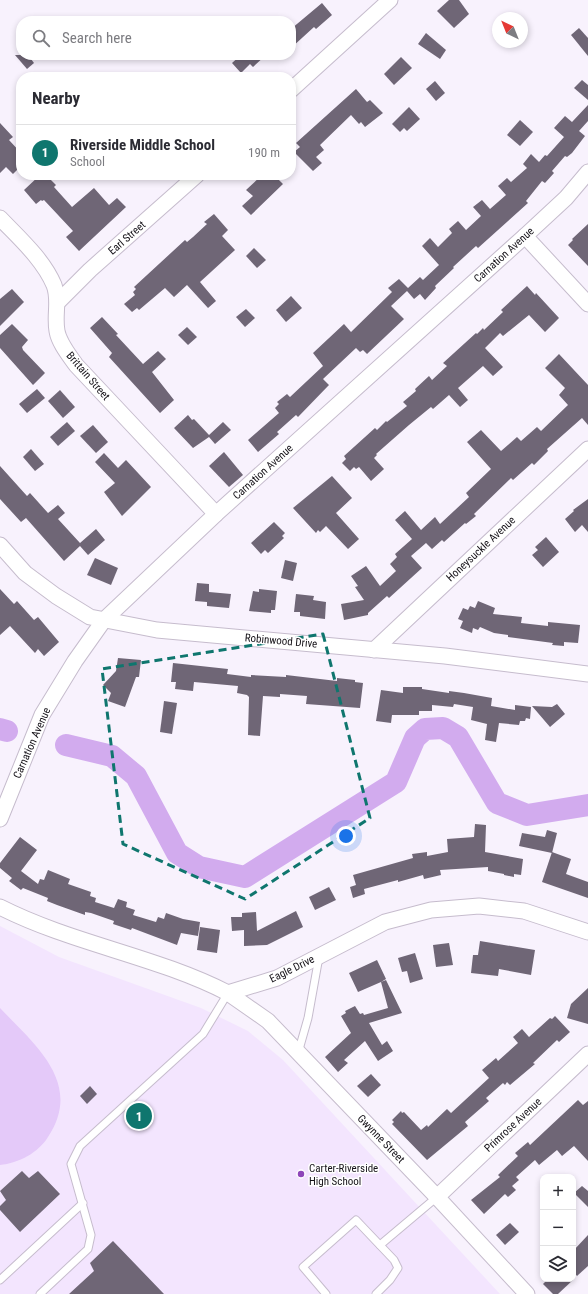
<!DOCTYPE html>
<html lang="en">
<head>
<meta charset="utf-8">
<style>
  :root { --surface:#fff; --page:#f7f7f7; --text:#2b2b33; --muted:#7c7c81; --line:#e1e1e2; --accent:#0f766e }
  body { margin:0; font-family:"Roboto Condensed",sans-serif; background:var(--page); color:var(--text) }
  .controls { position:absolute; right:12px; bottom:12px; display:grid; overflow:hidden; border-radius:8px; box-shadow:0 2px 6px #0003 }
  .controls button { width:36px; height:36px; display:grid; place-items:center; padding:0; border:0; border-bottom:1px solid var(--line); background:var(--surface); color:var(--text); font:20px sans-serif }
  .compass { position:absolute; left:492px; top:12px; width:36px; height:36px; border-radius:50%; background:var(--surface); box-shadow:0 2px 6px #0003; rotate:317deg }
  .you { position:absolute; left:346px; top:836px; width:14px; height:14px; margin:-10px; border:3px solid #fff; border-radius:50%; background:#1a73e8; box-shadow:0 0 0 6px #1a73e833 }
  .badge { display:grid; place-items:center; width:26px; height:26px; border-radius:50%; background:var(--accent); color:#fff; font-size:13px; font-weight:700 }
  .pin { position:absolute; translate:-50% -50%; border:2px solid #fff; box-shadow:0 1px 4px #0006 }
  .list { margin:0; padding:0; list-style:none }
  h2 { display:flex; justify-content:space-between; align-items:center; height:52px; margin:0; padding:0 16px; font-size:17px }
  h2 small { font-size:13px; font-weight:400; color:var(--muted) }
  .list li { display:grid; grid-template-columns:26px 1fr auto; gap:12px; align-items:center; box-sizing:border-box; height:56px; padding:0 16px; border-top:1px solid var(--line) }
  .list b { display:block; font-size:15px; white-space:nowrap }
  .list p { margin:0; font-size:13px; white-space:nowrap; color:var(--muted) }
  .list em { font-size:13px; font-style:normal; color:var(--muted) }
  .icon { flex:none; width:22px; height:22px; fill:none; stroke:currentColor; stroke-width:2; stroke-linecap:round; stroke-linejoin:round }
  .map { position:relative; flex:none; width:588px; height:1294px; overflow:hidden }
  .search { position:absolute; background:var(--surface); box-shadow:0 2px 6px #0003; left:16px; top:16px; width:280px; height:44px; display:flex; align-items:center; gap:10px; box-sizing:border-box; padding:0 14px; border-radius:16px; color:var(--muted); font-size:15px }
  .panel { position:absolute; background:var(--surface); box-shadow:0 2px 6px #0003; left:16px; top:72px; width:280px; height:108px; border-radius:16px }
  .map>svg:first-child { display:block }
  .built { fill:#f3e5fe }
  .green { fill:#e4c9f9 }
  .lines { fill:none; stroke-linecap:round; stroke-linejoin:round }
  .river { stroke:#d2abee; stroke-width:22 }
  .building { fill:#6f6676 }
  .service-casing { stroke:#c6bccd; stroke-width:9 }
  .minor-casing { stroke:#c6bccd; stroke-width:17 }
  .service { stroke:#fff; stroke-width:7 }
  .minor { stroke:#fff; stroke-width:15 }
  .marked { fill:none; stroke:#0f766e; stroke-width:3; stroke-dasharray:8 5; stroke-linejoin:round }
  .poi-dot { fill:#8e46b9; stroke:#fff; stroke-width:1.5 }
  .labels { text-anchor:middle; dominant-baseline:central; stroke-width:3; stroke-linejoin:round; paint-order:stroke }
  .street-label { font-size:11px; fill:#151218; stroke:#fff }
  .poi-label { font-size:11px; fill:#151218; stroke:#fff; text-anchor:start }
</style>
</head>
<body>
<div class="map">
<svg width="588" height="1294" viewBox="0 0 588 1294">
  <rect width="100%" height="100%" fill="#f8f2fd"/>
  <path class="built" d="M0,926L59,957L201,1008L248,1031L283,1060L500,1294H0Z"/>
  <path class="green" d="M0,1008C34,1044 84,1083 48,1137C38,1153 19,1163 0,1165Z"/>
  <g class="lines">
    <g class="river">
      <path d="M0,729L7,731"/>
      <path d="M66,745L112,756L136,776L177,853L199,867L245,877L396,782L415,738L425,729L443,728L458,737L497,803L527,815L588,805"/>
    </g>
  </g>
  <g class="building">
    <path d="M449,0H459L469,14L454,28L437,11Z"/>
    <path d="M322,3L332,15L316,29L314,27L291,48V29Z"/>
    <path d="M579,28L588,38V56L571,35Z"/>
    <path d="M426,33L446,50L440,59L418,44Z"/>
    <path d="M15,55H28L34,63L27,69Z"/>
    <path d="M241,55H266L253,67L250,64L241,73L232,63Z"/>
    <path d="M401,57L412,68L394,85L384,74Z"/>
    <path d="M582,80L588,85V100L574,88Z"/>
    <path d="M435,81L445,93L436,101L426,89Z"/>
    <path d="M356,89L367,102L370,100L383,113L365,127L361,122L359,124L351,115L320,145L324,150L316,157L322,163L313,171L294,152L300,147L296,143Z"/>
    <path d="M588,105V121L579,131L585,136L572,153L567,157L565,156L552,171L554,173L545,183L542,181L526,201L528,203L478,248L476,246L453,267L454,268L435,286L436,288L425,300L420,294L414,299L407,291L391,306L404,319L367,354L363,350L360,352L356,348L323,379L329,385L298,417L296,415L277,432L279,434L258,452L248,440L279,413L275,408L279,404L277,402L287,394L290,397L323,366L313,353L344,324L351,332L392,292L388,288L399,279L408,288L420,277L423,280L439,265L422,246L430,238L438,247L452,233L449,229L458,221L466,230L481,216L473,207L482,200L490,209L506,195L498,186L507,178L511,182L527,168L523,164L531,154L539,162L545,155L547,156L564,137L554,128L565,116L572,122Z"/>
    <path d="M409,107L420,119L407,131L404,128L400,132L392,124Z"/>
    <path d="M520,120L533,132L520,146L507,135Z"/>
    <path d="M0,123L13,137L9,140L21,153V166L13,174L6,167L0,173Z"/>
    <path d="M40,175H46L56,185L54,187L72,207L94,188L109,205L117,198L126,207L79,251L66,237L73,231L44,200L42,201L41,200L36,204L24,190Z"/>
    <path d="M262,175H274L283,184L251,215L242,206L253,196L246,190Z"/>
    <path d="M214,214L228,230L222,236L235,250L200,282L216,301L208,308L187,285L174,297L165,288L139,310L137,308L132,312L124,304L135,295L133,292L136,289L134,287L185,240L187,242L193,237L207,224L204,222Z"/>
    <path d="M588,224V266L568,245L573,240L572,239Z"/>
    <path d="M254,248L266,260L257,268L246,256Z"/>
    <path d="M527,286L535,295L536,293L559,318L545,332L529,315L503,336L500,333L485,348L503,367L493,376L483,366L458,388L468,400L460,407L449,395L433,409L431,407L409,425L376,454L377,455L374,458L384,469L371,481L359,467L356,469L354,467L350,471L342,463L346,459L344,456L375,428L377,430L386,421L387,422L407,406L403,402L416,391L415,389L429,376L432,380L447,366L443,363L476,333L477,334L483,328L484,330L503,312L501,310Z"/>
    <path d="M12,289L24,302L0,326V299Z"/>
    <path d="M291,296L302,308L286,322L276,310Z"/>
    <path d="M246,309L255,318L245,327L236,317Z"/>
    <path d="M102,317L118,334L116,335L143,364L158,351L166,359L152,372L174,400L160,413L109,357L112,353L90,328Z"/>
    <path d="M12,324L28,340L22,347L23,350L45,373L33,385L0,348V335Z"/>
    <path d="M187,327L197,337L188,345L178,335Z"/>
    <path d="M559,354L588,385V425L582,418L547,449L548,451L534,465L532,463L513,480L511,478L474,514L476,516L466,524L465,523L444,542L442,540L432,549L426,543L411,556L422,568L389,598L387,596L368,613V615L344,620L341,604L364,600L355,587L358,586L351,576L366,566L380,586L396,571L390,564L397,557L395,554L412,539L395,520L405,511L421,530L435,517L440,524L469,497L466,493L491,469L467,442L481,430L501,451L517,437L521,441L537,427L541,431L568,405L559,395L565,388L545,368Z"/>
    <path d="M37,389L45,398L27,413L19,404Z"/>
    <path d="M60,390L75,407L63,418L48,401Z"/>
    <path d="M188,415L192,420L194,419L209,435L223,422L231,430L215,444L209,437L193,448L174,428Z"/>
    <path d="M67,422L75,431L58,446L50,437Z"/>
    <path d="M93,425L108,442L96,453L80,436Z"/>
    <path d="M31,449L44,464L35,471L23,457Z"/>
    <path d="M224,452L243,475L229,487L209,466Z"/>
    <path d="M104,453L118,468L126,460L151,487L122,516L104,492L115,483L95,462Z"/>
    <path d="M0,466L27,496L30,493L48,513L58,505L65,513L58,519L80,543L96,529L105,540L88,555L80,546L64,561L26,518L21,522L0,499Z"/>
    <path d="M332,476L352,498L336,513L359,539L348,549L326,526L320,532L318,530L316,533L293,508Z"/>
    <path d="M588,499V532L582,525L575,532L565,519L574,511L573,510Z"/>
    <path d="M274,522L285,533L282,536L284,538L268,553L265,550L261,554L251,543Z"/>
    <path d="M546,537L559,552L543,567L532,555L538,550L535,547Z"/>
    <path d="M95,558L118,568L111,585L87,575Z"/>
    <path d="M285,560L297,563L293,581L281,578Z"/>
    <path d="M197,583L209,584V592L231,594L229,608L207,606V602L195,601Z"/>
    <path d="M0,589L14,604L17,601L34,620L38,617L59,642L44,656L38,649L35,653L10,626L0,635Z"/>
    <path d="M259,589L277,591L275,610H271V613L249,611L253,591L259,592Z"/>
    <path d="M296,594L314,596L313,600L326,602L325,619L300,616V612H294Z"/>
    <path d="M478,601L495,608L493,614L522,617L521,623L548,626V622L580,625L578,643L564,642V646L552,645L553,643L508,637V635L494,633L480,627L478,630L473,628L472,633L460,628L463,621L458,619L463,608L468,610L470,606L475,608Z"/>
    <path d="M118,658L141,660L139,677H136L125,707L108,701L111,693L103,685L116,671Z"/>
    <path d="M173,663L228,669L227,674L251,677V675L286,677V675L337,681V678L355,680V682L363,683L360,708L306,704L307,696L280,694V697L263,696L260,736L248,735L249,697L247,695L237,693L238,686L194,682L193,691L175,689L176,682H171Z"/>
    <path d="M403,687H422V689L449,693V691L464,693L492,698L491,706L515,710V705L531,707L530,719L526,718L525,721H520L519,725L499,723L496,742L485,740L487,724L471,720L473,707L454,704L453,707L432,705V711H419V715H392L391,723L376,721L381,690L403,693Z"/>
    <path d="M164,701L177,703L172,734L160,732Z"/>
    <path d="M557,704L565,714L550,727L532,706L552,707Z"/>
    <path d="M475,824L486,825L485,852L523,859L521,875L514,874V877L504,875V874L488,871V867L440,870L441,875L424,879L423,875L398,882V880L364,889L365,894L353,898L350,887L356,885L353,875L413,858L412,854L427,852V856L448,852L447,839L474,837Z"/>
    <path d="M547,830L557,833L552,853L519,846L522,833L545,837Z"/>
    <path d="M20,837L37,850L21,871L38,884L40,879L44,880L48,870L70,879L68,884L91,892L90,896L96,898L95,902L114,908L118,899L127,902L126,907L135,910L133,915L156,922L158,917L164,919L166,913L183,919L200,922L198,936L181,933L177,945L132,928L131,930L113,924L114,921L91,913L85,912V915L57,905L47,901L48,898L23,888L21,890L9,881L12,878L0,868V863Z"/>
    <path d="M552,852L571,859L566,874L588,882V898L542,882Z"/>
    <path d="M329,887L336,900L315,910L309,897Z"/>
    <path d="M296,911L303,927L267,945L244,946V930L232,931L231,917H242V913L256,912L257,931Z"/>
    <path d="M200,927L220,930L217,953L197,950Z"/>
    <path d="M480,941L535,950L531,975L499,969L498,976L471,973L473,955H478Z"/>
    <path d="M449,943L453,965L436,967L433,945Z"/>
    <path d="M415,953L423,979L410,983L407,971L402,972L398,958Z"/>
    <path d="M377,960L386,979L381,982L386,980L402,1013L369,1023L382,1045L387,1041L393,1051L378,1061L365,1041L344,1060L348,1063L338,1072L325,1057L351,1033L341,1016L346,1013L345,1011L355,1006L360,1014L363,1013L364,1015L388,1008L381,982L358,992L349,973Z"/>
    <path d="M588,988V1024L567,1018L571,1004Z"/>
    <path d="M555,1016L570,1032L559,1042L557,1040L533,1063L535,1064L510,1085L507,1082L505,1085L503,1083L486,1098L489,1101L465,1122L468,1126L427,1160L392,1124L394,1122L392,1120L401,1111L402,1113L404,1112L421,1130L427,1125L428,1127L447,1109L451,1113L489,1078L482,1070L496,1058L498,1061L518,1043L513,1037L522,1029L529,1037L550,1018L552,1019Z"/>
    <path d="M371,1074L381,1085L368,1097L357,1086Z"/>
    <path d="M90,1086L97,1094L87,1104L80,1096Z"/>
    <path d="M578,1100L583,1105L588,1101V1161L574,1146L562,1156L557,1150L539,1165L535,1160L516,1177L519,1180L512,1186L516,1190L508,1197L505,1194L484,1214L471,1200L500,1177L498,1175L518,1156L515,1153L528,1142L530,1145Z"/>
    <path d="M22,1171L29,1178L38,1171L60,1194L20,1232L0,1210V1206L6,1200L0,1191Z"/>
    <path d="M582,1186L588,1191V1207L574,1193Z"/>
    <path d="M510,1223L519,1232L505,1245L496,1235Z"/>
    <path d="M588,1235V1266L577,1276L573,1271V1251Z"/>
    <path d="M113,1241L164,1294H69L94,1271L90,1263Z"/>
    <path d="M548,1279H574L558,1294H553L543,1284Z"/>
  </g>
  <g class="lines">
    <g class="service-casing">
      <g id="service">
        <path d="M298,1053L308,1018L319,957"/>
        <path d="M380,1245L437,1197"/>
        <path d="M0,1280L83,1203"/>
        <path d="M40,1294L88,1249L91,1235L71,1164L80,1146L203,1034L228,993"/>
        <path d="M326,1294L303,1267L356,1220L394,1260L398,1268L390,1280L376,1294"/>
      </g>
    </g>
    <g class="minor-casing">
      <g id="minor">
        <path d="M291,90L390,0"/>
        <path d="M0,218C19,238 43,259 54,285C60,300 54,315 57,331C59,343 69,355 76,365L216,514"/>
        <path d="M525,236L588,304"/>
        <path d="M58,302L90,270L197,175"/>
        <path d="M0,545L25,573L56,596L90,617L157,630L445,656L588,674"/>
        <path d="M374,650L588,449"/>
        <path d="M0,819L42,715L75,661L104,620L216,514L525,236L566,198L588,172"/>
        <path d="M0,907C73,944 156,956 228,993L277,978L385,922L431,910L479,906L524,911L588,932"/>
        <path d="M228,993L268,1021L437,1197L527,1294"/>
        <path d="M437,1197L588,1054"/>
      </g>
    </g>
    <use href="#service" class="service"/>
    <use href="#minor" class="minor"/>
  </g>
  <path class="marked" d="M323,634L370,818L245,899L123,844L102,669Z"/>
  <circle class="poi-dot" cx="301" cy="1174" r="4"/>
  <g class="labels">
    <g class="street-label">
      <text transform="translate(127 238) rotate(-41)">Earl Street</text>
      <text transform="translate(504 255) rotate(-42)">Carnation Avenue</text>
      <text transform="translate(88 376) rotate(49)">Brittain Street</text>
      <text transform="translate(263 472) rotate(-42)">Carnation Avenue</text>
      <text transform="translate(481 549) rotate(-43)">Honeysuckle Avenue</text>
      <text transform="translate(281 641) rotate(5)">Robinwood Drive</text>
      <text transform="translate(32 743) rotate(-66)">Carnation Avenue</text>
      <text transform="translate(292 969) rotate(-26)">Eagle Drive</text>
      <text transform="translate(513 1125) rotate(-43)">Primrose Avenue</text>
      <text transform="translate(381 1139) rotate(46)">Gwynne Street</text>
    </g>
    <g class="poi-label">
      <text x="309" y="1168">Carter-Riverside<tspan x="309" dy="13">High School</tspan></text>
    </g>
  </g>
</svg>
<div class="controls">
<button>+</button>
<button>−</button>
<button><svg class="icon" aria-label="layers" viewBox="0 0 24 24"><path d="M12 4l9 5-9 5-9-5zM3 14l9 5 9-5"/></svg></button>
</div>
<svg class="compass" viewBox="-18 -18 36 36"><path d="M0-13l5 13h-10z" fill="#e53935"/><path d="M0 13l5-13h-10z" fill="#7c7c81"/></svg>
<div class="you"></div>
<div class="pin badge" style="left:139px;top:1116px">1</div>
<div class="search"><svg class="icon" aria-label="search" viewBox="0 0 24 24"><circle cx="10" cy="10" r="6"/><path d="M15 15l6 6"/></svg>Search here</div>
<section class="panel">
<h2>Nearby<small></small></h2>
<ul class="list">
<li><span class="badge">1</span><div><b>Riverside Middle School</b><p>School</p></div><em>190 m</em></li>
</ul>
</section>
</div>
</body>
</html>
